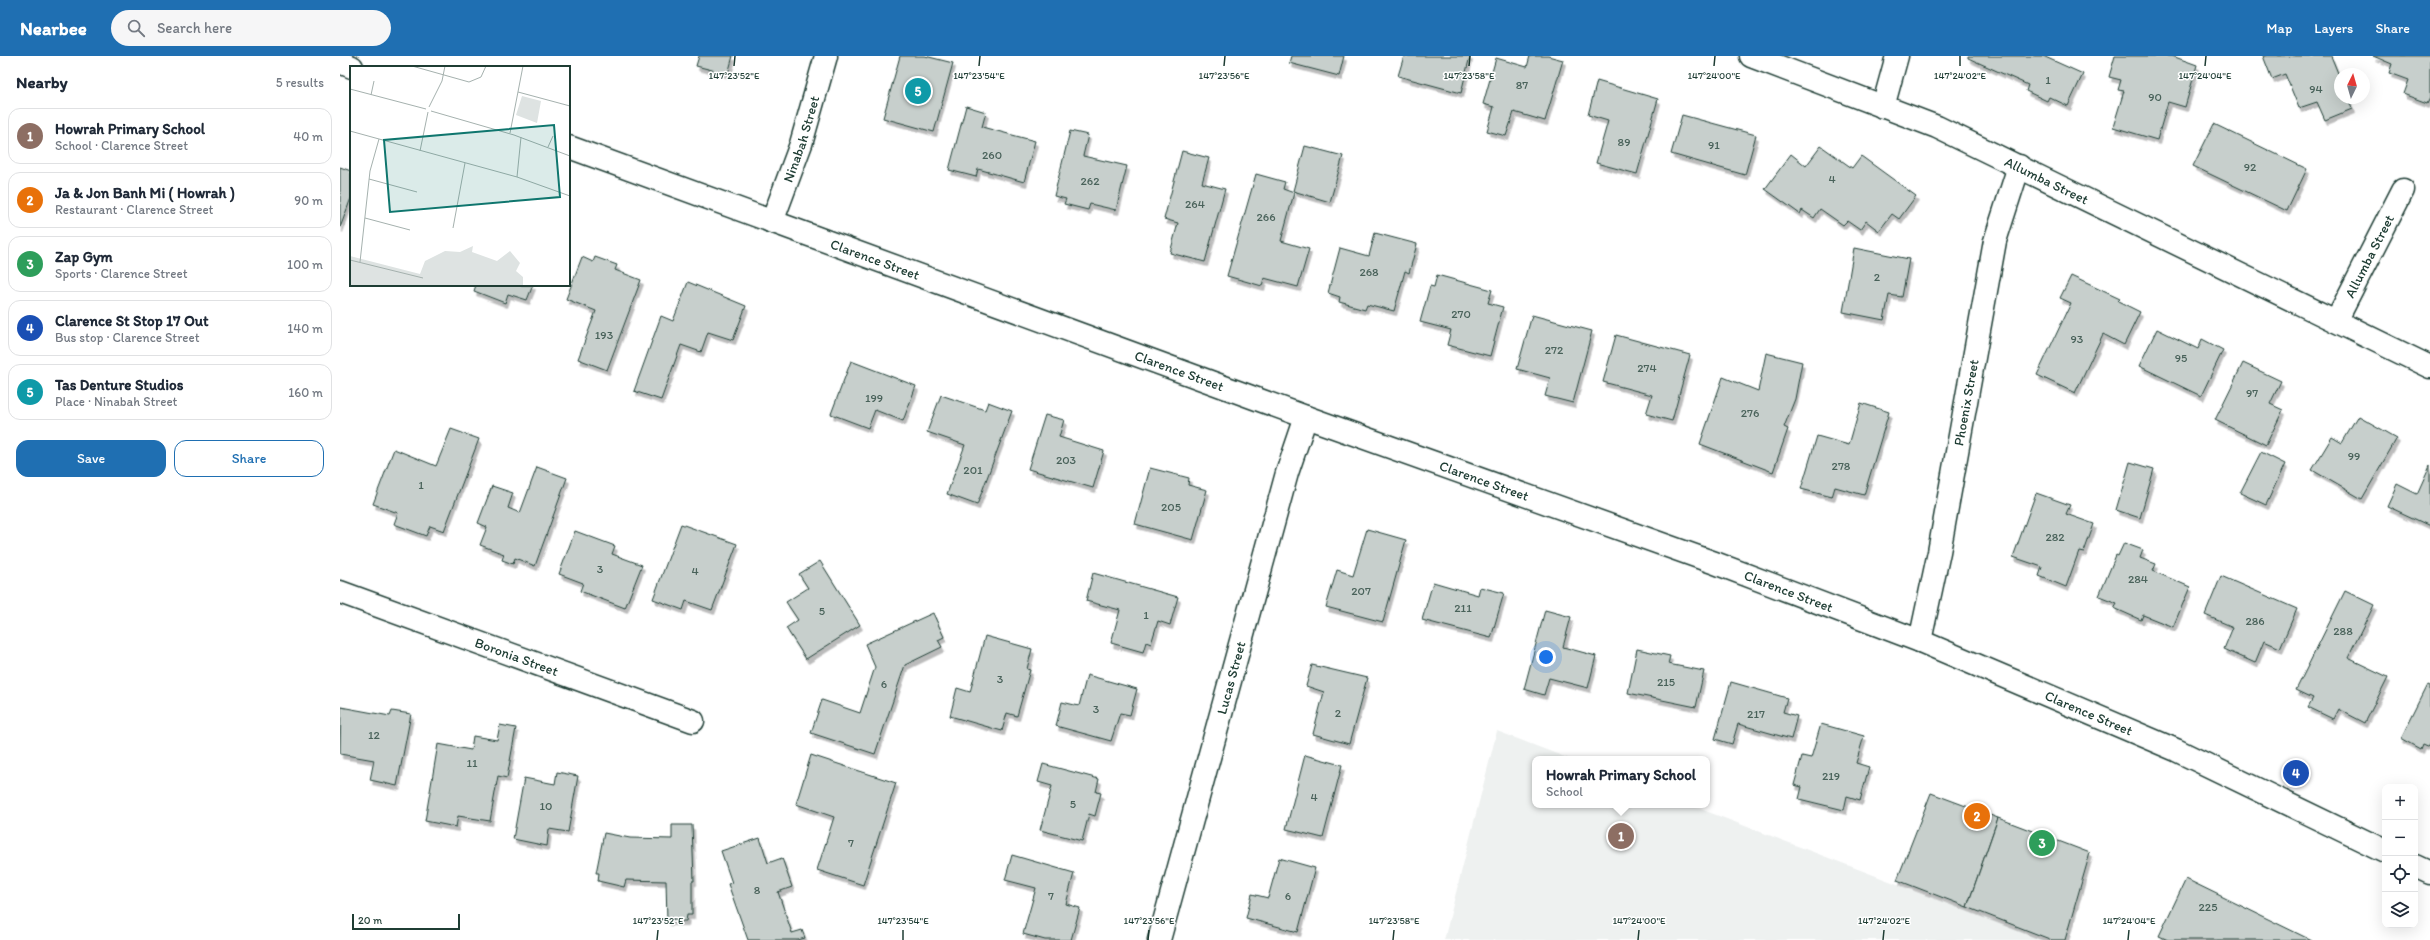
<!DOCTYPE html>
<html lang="en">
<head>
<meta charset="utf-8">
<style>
  :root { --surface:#fff; --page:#f6f6f7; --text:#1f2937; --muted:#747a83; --line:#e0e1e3; --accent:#1f6fb2 }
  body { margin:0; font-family:Itim,sans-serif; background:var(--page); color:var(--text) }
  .controls { position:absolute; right:12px; bottom:12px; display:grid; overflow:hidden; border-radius:8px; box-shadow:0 4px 16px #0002 }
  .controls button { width:36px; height:36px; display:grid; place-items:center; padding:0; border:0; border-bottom:1px solid var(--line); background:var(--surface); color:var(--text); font:20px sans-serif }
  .compass { position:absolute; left:1994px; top:12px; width:36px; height:36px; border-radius:50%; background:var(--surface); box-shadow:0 4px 16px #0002; rotate:5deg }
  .scale { position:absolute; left:12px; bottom:10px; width:108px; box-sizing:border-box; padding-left:4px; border:2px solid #1f3d34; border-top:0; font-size:11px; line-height:14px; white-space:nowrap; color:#1f3d34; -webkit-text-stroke:3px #fff; paint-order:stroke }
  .you { position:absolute; left:1206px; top:601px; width:14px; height:14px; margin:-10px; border:3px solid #fff; border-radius:50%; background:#1a73e8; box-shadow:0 0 0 6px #1a73e833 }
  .badge { display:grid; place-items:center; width:26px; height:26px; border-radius:50%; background:var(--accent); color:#fff; font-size:13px; font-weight:700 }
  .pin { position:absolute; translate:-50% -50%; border:2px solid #fff; box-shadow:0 1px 4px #0006 }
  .popup { position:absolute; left:1192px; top:700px; width:178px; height:52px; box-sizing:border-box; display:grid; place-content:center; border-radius:8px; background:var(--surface); filter:drop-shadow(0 1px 3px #0005); font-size:13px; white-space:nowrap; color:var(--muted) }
  .popup b { font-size:15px; color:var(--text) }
  .popup::after { content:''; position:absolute; left:50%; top:100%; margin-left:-8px; border:8px solid transparent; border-top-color:var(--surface) }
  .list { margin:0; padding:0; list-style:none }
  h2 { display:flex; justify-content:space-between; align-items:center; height:52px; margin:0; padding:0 16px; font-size:17px }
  h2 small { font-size:13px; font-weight:400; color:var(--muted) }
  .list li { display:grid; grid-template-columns:26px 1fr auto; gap:12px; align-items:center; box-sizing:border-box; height:56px; margin:0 8px 8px; padding:0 8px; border:1px solid var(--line); border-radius:12px }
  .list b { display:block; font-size:15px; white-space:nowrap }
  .list p { margin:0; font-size:13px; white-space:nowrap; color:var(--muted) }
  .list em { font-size:13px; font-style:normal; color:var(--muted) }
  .actions { display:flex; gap:8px; padding:12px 16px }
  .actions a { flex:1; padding:9px 0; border:1px solid var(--accent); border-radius:12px; text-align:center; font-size:14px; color:var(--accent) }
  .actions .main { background:var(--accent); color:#fff }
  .icon { flex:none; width:22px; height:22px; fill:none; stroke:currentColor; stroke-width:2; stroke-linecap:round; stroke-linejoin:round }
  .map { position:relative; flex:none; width:2090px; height:884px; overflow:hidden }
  header { display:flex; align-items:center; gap:24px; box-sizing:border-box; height:56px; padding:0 20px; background:var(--accent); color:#fff }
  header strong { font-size:19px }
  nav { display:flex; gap:22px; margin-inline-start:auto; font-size:14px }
  .search { width:280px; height:36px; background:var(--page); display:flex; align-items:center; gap:10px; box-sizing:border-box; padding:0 14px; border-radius:22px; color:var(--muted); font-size:15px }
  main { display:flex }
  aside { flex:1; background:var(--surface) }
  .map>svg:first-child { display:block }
  .built { fill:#eef1f0 }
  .building { fill:#c7cfcc; stroke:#1f3d34; filter:url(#shadow) }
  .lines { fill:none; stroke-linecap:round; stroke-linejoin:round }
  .street-casing { stroke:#1f3d34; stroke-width:25 }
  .secondary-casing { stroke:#1f3d34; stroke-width:25 }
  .street { stroke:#fff; stroke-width:22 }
  .secondary { stroke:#fff; stroke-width:22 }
  .ticks { fill:none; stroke:#1f3d34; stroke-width:1.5 }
  .labels { text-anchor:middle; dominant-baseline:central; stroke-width:3; stroke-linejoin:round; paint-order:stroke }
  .number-label { font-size:12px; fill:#49625a }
  .street-label { font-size:14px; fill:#1f3d34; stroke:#fff }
  .inset-road { fill:none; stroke:#a5b1ae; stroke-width:1 }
  .view { fill:#0f766e; fill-opacity:0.15; stroke:#0f766e; stroke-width:2 }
  .inset-edge { fill:none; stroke:#1f3d34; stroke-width:2 }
  .ticks-label { font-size:10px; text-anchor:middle; fill:#1f3d34; stroke:#fff; stroke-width:3; stroke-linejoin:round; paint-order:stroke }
</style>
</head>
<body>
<header>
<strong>Nearbee</strong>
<div class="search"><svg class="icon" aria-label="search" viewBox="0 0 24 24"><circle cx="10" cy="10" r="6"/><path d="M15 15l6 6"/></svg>Search here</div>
<nav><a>Map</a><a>Layers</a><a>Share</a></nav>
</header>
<main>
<aside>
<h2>Nearby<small>5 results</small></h2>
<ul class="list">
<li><span class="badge" style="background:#8d6e63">1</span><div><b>Howrah Primary School</b><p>School · Clarence Street</p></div><em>40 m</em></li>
<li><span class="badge" style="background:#e8710a">2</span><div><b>Ja &amp; Jon Banh Mi ( Howrah )</b><p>Restaurant · Clarence Street</p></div><em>90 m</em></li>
<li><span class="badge" style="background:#2e9e5b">3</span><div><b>Zap Gym</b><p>Sports · Clarence Street</p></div><em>100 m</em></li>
<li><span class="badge" style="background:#1a4fb4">4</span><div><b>Clarence St Stop 17 Out</b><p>Bus stop · Clarence Street</p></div><em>140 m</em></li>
<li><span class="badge" style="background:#0f9aa8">5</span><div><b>Tas Denture Studios</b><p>Place · Ninabah Street</p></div><em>160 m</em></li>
</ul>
<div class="actions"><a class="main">Save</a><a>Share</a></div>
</aside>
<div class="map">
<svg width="2090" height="884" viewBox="0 0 2090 884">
  <defs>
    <filter id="shadow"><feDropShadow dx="2.5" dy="4.5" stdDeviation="0" flood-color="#0004"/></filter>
  </defs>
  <rect width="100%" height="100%" fill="#fff"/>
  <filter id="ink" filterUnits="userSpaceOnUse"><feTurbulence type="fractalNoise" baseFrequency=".025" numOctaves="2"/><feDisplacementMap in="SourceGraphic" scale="8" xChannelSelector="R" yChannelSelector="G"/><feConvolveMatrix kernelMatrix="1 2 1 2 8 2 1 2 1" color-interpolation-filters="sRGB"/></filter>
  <g filter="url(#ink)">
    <path class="built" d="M1157,675L1230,703H1195V749H1350L1704,884H1104Z"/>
    <g class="building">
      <path d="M359,0H393L388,18L356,10Z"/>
      <path d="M560,0H585L613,7L594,76L543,62Z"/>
      <path d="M951,0H1004L999,20L949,7Z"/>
      <path d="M1064,0H1130L1121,37L1058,20Z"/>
      <path d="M1190,0H1208L1223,4L1205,65L1174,56L1166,80L1147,75L1154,51L1143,48L1156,2L1187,11Z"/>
      <path d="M1628,0H1703L1743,18L1728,50L1709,41L1707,45L1686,35L1688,29L1628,2Z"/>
      <path d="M1775,0H1832L1857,9L1845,51L1828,46L1817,84L1773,71L1784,35L1778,34L1781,24L1769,21Z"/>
      <path d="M1923,0H1991L2000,22V42H2008L2012,53L1985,64L1977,46L1959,52L1945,18L1932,23Z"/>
      <path d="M2033,0H2090V41L2087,47L2063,38L2068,24L2049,17L2052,8Z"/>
      <path d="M1257,25L1318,43L1297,118L1256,107L1268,65L1248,59Z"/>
      <path d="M626,50L646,56L642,71L695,85L684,126L638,113L636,121L609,114Z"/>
      <path d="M1342,59L1416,79L1405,119L1331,98Z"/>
      <path d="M1874,68L1967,113L1947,155L1853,110Z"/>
      <path d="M730,75L748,79L743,100L787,110L776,154L750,148L748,154L724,148L726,143L714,140Z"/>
      <path d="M965,90L1003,100L990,146L953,135Z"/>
      <path d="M1481,90L1512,112L1521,100L1576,140L1559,163L1552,158L1539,175L1526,165L1520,174L1507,165L1503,169L1480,153L1474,162L1462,154L1460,158L1425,133L1451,98L1466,110Z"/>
      <path d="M842,95L869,102L862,127L885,133L865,206L830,197L838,167L824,163Z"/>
      <path d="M0,111L11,115V142L0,172Z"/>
      <path d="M916,118L945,126L943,133L954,137L941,185L969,193L958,231L924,222L922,230L887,220Z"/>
      <path d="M1035,177L1077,188L1069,217L1065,215L1054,255L1027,248L1025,253L999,246L1000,241L988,237L1000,192L1029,200Z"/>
      <path d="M1514,192L1569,203L1562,241L1549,239L1544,264L1503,256Z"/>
      <path d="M242,201L253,206L255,201L277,209L275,214L301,224L267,314L238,303L256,255L226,243Z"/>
      <path d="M1097,219L1152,234L1148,247L1163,251L1150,300L1107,289L1111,274L1080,266L1090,230L1094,231Z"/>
      <path d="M1731,220L1780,243L1778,245L1800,256L1784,289L1763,278L1735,337L1697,319L1731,247L1720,242Z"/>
      <path d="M348,226L406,250L393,284L368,276L361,296L341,289L321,344L294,335L321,260L333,265Z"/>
      <path d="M136,229H193L187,244L168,238L165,247L134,235Z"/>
      <path d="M1192,259L1252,275L1233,347L1205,340L1210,322L1177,313Z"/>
      <path d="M1817,273L1858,293L1862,283L1883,294L1861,340L1799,310Z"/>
      <path d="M1276,279L1350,299L1332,365L1306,358L1312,339L1263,326Z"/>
      <path d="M1426,297L1462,306L1455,343L1444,371L1448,373L1433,416L1360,388L1383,321L1418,335Z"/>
      <path d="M511,305L576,330L563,365L535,354L528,372L491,358Z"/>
      <path d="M1903,307L1941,325L1930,348L1943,354L1926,389L1875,364Z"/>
      <path d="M601,339L645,354L648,346L672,355L637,449L607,438L625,389L587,376Z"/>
      <path d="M1521,347L1549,356L1524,439L1495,431L1492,441L1461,433L1477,380L1509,389Z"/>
      <path d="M705,359L724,364L719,381L764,395L753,432L688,413Z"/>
      <path d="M2018,360L2057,382L2022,443L1972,414L1992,381L2002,387Z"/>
      <path d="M111,373L139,383L104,475L90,470L86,480L54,468L58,457L33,448L54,393L96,410Z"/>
      <path d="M1921,396L1945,408L1926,449L1900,437Z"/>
      <path d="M1790,406L1814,413L1800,462L1776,454Z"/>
      <path d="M2090,409V470L2047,450L2057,428L2077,438Z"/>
      <path d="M197,411L227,422L195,510L175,502L173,508L162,504L164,498L140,489L147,471L138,467L152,430L173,437L168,452L180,457Z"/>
      <path d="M810,412L849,422L848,429L867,434L853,484L795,468Z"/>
      <path d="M1696,437L1730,449L1726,458L1754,468L1744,496L1739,495L1726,531L1699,520L1702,511L1673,501Z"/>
      <path d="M341,468L397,488L372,554L346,545L343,554L313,543Z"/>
      <path d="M1027,473L1066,484L1043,566L986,551L997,514L1013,519Z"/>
      <path d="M235,475L275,490L272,498L302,509L285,552L240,535L243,527L219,518Z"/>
      <path d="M1784,487L1803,494L1800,502L1816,508L1813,515L1850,531L1833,571L1803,559L1801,564L1774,552L1777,547L1759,540L1776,499L1778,500Z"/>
      <path d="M480,505L520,569L466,603L446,572L458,564L446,546L468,532L459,518Z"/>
      <path d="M753,517L838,541L830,569L818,565L811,588L806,586L803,596L771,587L780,554L746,545Z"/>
      <path d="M1881,520L1957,553L1940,592L1924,585L1915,607L1884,593L1893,571L1865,559Z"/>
      <path d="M1093,526L1138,539L1140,531L1164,537L1151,582L1082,564Z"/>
      <path d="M2005,535L2034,549L2008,602L2048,621L2025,667L1998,653L1993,663L1968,651L1973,642L1956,634Z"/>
      <path d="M1205,554L1231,561L1223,591L1256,600L1248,632L1209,622L1204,639L1184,633Z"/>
      <path d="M593,557L604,581L598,584L602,591L565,609L535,698L471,677L482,644L520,657L535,611L525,588Z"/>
      <path d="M645,580L692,593L687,613L690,614L677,660L667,657L662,675L610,660L617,632L630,636Z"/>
      <path d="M1297,593L1330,600L1328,608L1364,615L1356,651L1288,637Z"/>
      <path d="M972,609L1027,622L1009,688L973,678L984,636L966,630Z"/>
      <path d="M747,619L797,633L790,659L780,657L771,685L716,670L722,646L739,650Z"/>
      <path d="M1391,626L1447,642L1443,656L1457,660L1451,683L1398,668L1392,688L1375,683Z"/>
      <path d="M2088,628L2090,629V691L2083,688L2081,693L2061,682Z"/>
      <path d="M1,651L50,660L52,655L71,658L57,730L30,724L34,704L0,698Z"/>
      <path d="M1481,668L1524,680L1516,707L1529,711L1520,744L1507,740L1504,754L1459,743L1462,731L1454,729L1462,700L1471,702Z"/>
      <path d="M160,669L176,672L167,722L158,720L150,765L118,760L116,771L85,765L98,688L131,694L133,680L157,684Z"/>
      <path d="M471,699L556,727L523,829L477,814L494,761L456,748Z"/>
      <path d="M965,699L1002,709L983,782L946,773Z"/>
      <path d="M703,708L759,723L756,736L761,737L755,760L749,758L742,785L700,774L712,730L698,726Z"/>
      <path d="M217,716L238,720L228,776L209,773L207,790L173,783L184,722L215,728Z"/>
      <path d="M1591,737L1658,762L1627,851L1557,824Z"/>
      <path d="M1658,762L1750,797L1725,884H1712L1627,851Z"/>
      <path d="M332,769H352L354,825H352V859H347L346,865H327L326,825L286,824L284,831L258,825L259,817H256L264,777L290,782L332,783Z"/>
      <path d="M420,782L428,807L442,802L452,831L438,836L452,877L462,874L465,882L458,884H408L388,828L392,827L381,795Z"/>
      <path d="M672,799L734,817L726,848L740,852L731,884H705L683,878L696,832L665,824Z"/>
      <path d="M939,802L975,812L958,876L906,862L912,838L928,842Z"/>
      <path d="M1846,823L1971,884H1828L1819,880Z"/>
    </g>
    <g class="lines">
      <g class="street-casing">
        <g id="street">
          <path id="s1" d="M1411,0L1597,71L2090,311"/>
          <path d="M1543,51L1557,0"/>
          <path id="s2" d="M432,166L461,88L486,0"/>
          <path id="s3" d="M1996,265L2063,134"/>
          <path id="s4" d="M0,536L353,665"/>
          <path id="s5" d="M1580,585L1599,496L1655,185L1679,110"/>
          <path id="s6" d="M819,884L947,417L966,361"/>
        </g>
      </g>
      <g class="secondary-casing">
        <g id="secondary">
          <path d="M0,6L12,11"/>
          <path id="s7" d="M229,91L966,361L1375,507L1580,585L1836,694L2045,795"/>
          <path d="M2075,810L2090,817"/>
        </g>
      </g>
      <use href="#street" class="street"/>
      <use href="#secondary" class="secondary"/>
    </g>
  </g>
  <path class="ticks" d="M394,10L395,0M639,10L640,0M884,10L885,0M1129,10L1130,0M1374,10L1375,0M1620,10V0M1865,10L1866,0M317,884L318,874M563,884V874M808,884L809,874M1053,884L1054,874M1298,884L1299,874M1543,884L1544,874M1788,884L1789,874"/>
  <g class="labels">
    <g class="number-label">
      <text x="1708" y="24">1</text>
      <text x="1182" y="29">87</text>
      <text x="1976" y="33">94</text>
      <text x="1815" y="41">90</text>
      <text x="1284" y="86">89</text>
      <text x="1374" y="89">91</text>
      <text x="652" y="99">260</text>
      <text x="1910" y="111">92</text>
      <text x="1492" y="123">4</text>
      <text x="750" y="125">262</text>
      <text x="855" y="148">264</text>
      <text x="926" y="161">266</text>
      <text x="1029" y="216">268</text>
      <text x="1537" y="221">2</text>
      <text x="1121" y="258">270</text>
      <text x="264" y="279">193</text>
      <text x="1737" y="283">93</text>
      <text x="1214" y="294">272</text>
      <text x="1841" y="302">95</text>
      <text x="1307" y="312">274</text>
      <text x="1912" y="337">97</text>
      <text x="534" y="342">199</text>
      <text x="1410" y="357">276</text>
      <text x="2014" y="400">99</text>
      <text x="726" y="404">203</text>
      <text x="1501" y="410">278</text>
      <text x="633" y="414">201</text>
      <text x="81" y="429">1</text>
      <text x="831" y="451">205</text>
      <text x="1715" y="481">282</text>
      <text x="260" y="513">3</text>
      <text x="355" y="515">4</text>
      <text x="1798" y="523">284</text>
      <text x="1021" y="535">207</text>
      <text x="1123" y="552">211</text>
      <text x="482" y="555">5</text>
      <text x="806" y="559">1</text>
      <text x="1915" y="565">286</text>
      <text x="2003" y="575">288</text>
      <text x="660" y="623">3</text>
      <text x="1326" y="626">215</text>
      <text x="544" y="628">6</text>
      <text x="756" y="653">3</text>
      <text x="998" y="657">2</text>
      <text x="1416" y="658">217</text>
      <text x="34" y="679">12</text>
      <text x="132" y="707">11</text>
      <text x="1491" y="720">219</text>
      <text x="974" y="741">4</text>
      <text x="733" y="748">5</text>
      <text x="206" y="750">10</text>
      <text x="511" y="787">7</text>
      <text x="417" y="834">8</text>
      <text x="711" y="840">7</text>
      <text x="948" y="840">6</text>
      <text x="1868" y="851">225</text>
    </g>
    <g class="street-label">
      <text stroke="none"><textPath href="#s2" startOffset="88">Ninabah Street</textPath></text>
      <text stroke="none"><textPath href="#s1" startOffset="321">Allumba Street</textPath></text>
      <text stroke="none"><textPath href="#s3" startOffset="73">Allumba Street</textPath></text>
      <text stroke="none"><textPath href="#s7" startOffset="326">Clarence Street</textPath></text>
      <text stroke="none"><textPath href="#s7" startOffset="650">Clarence Street</textPath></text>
      <text stroke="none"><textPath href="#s5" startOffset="243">Phoenix Street</textPath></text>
      <text stroke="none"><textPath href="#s7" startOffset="974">Clarence Street</textPath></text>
      <text stroke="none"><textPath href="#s7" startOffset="1298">Clarence Street</textPath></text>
      <text stroke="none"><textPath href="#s4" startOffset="188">Boronia Street</textPath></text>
      <text stroke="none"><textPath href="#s6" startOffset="272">Lucas Street</textPath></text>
      <text stroke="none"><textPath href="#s7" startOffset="1622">Clarence Street</textPath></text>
    </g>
  </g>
  <g transform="translate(10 10)">
    <rect width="220" height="220" fill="#fff"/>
    <path d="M172,30L191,35L187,57L166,49ZM123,180L122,186L147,195L160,185L170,197L166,205L173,211V220H0V190L70,208L75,195L95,185L110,186Z" fill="#dee3e2"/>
    <path class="inset-road" d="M62,0L119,16L131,11L136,0M0,23L76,43M168,26L220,40M21,29L24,15M79,41L92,15L95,0M81,45L164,69L220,90M0,65L167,111L220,130M160,67L173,0M198,81L203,70M70,85L78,46M167,111L171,71M19,113L67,126M15,152L60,164M103,162L115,97M0,194L73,212M10,196L20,105L29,73"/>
    <path class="view" d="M204,59L210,131L40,146L34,74Z"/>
    <rect width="220" height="220" class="inset-edge"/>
  </g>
  <g class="ticks-label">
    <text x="394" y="23">147°23'52"E</text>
    <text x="639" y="23">147°23'54"E</text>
    <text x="884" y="23">147°23'56"E</text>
    <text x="1129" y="23">147°23'58"E</text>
    <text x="1374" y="23">147°24'00"E</text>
    <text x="1620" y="23">147°24'02"E</text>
    <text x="1865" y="23">147°24'04"E</text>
    <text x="318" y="868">147°23'52"E</text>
    <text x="563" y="868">147°23'54"E</text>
    <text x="809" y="868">147°23'56"E</text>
    <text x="1054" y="868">147°23'58"E</text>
    <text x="1299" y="868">147°24'00"E</text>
    <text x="1544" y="868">147°24'02"E</text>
    <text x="1789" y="868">147°24'04"E</text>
  </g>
</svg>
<div class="controls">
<button>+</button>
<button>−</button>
<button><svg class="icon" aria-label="locate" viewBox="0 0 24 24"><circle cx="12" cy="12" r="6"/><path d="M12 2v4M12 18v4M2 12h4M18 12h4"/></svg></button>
<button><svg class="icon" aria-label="layers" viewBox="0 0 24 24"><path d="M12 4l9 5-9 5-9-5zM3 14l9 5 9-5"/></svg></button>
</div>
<svg class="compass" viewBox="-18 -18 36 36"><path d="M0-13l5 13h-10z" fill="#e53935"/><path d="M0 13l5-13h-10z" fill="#747a83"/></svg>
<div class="scale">20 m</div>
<div class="you"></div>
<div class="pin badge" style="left:1281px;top:780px;background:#8d6e63">1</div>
<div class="popup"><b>Howrah Primary School</b>School</div>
<div class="pin badge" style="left:1637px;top:760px;background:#e8710a">2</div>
<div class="pin badge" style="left:1702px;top:787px;background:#2e9e5b">3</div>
<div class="pin badge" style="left:1956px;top:717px;background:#1a4fb4">4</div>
<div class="pin badge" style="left:578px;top:35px;background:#0f9aa8">5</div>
</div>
</main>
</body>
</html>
